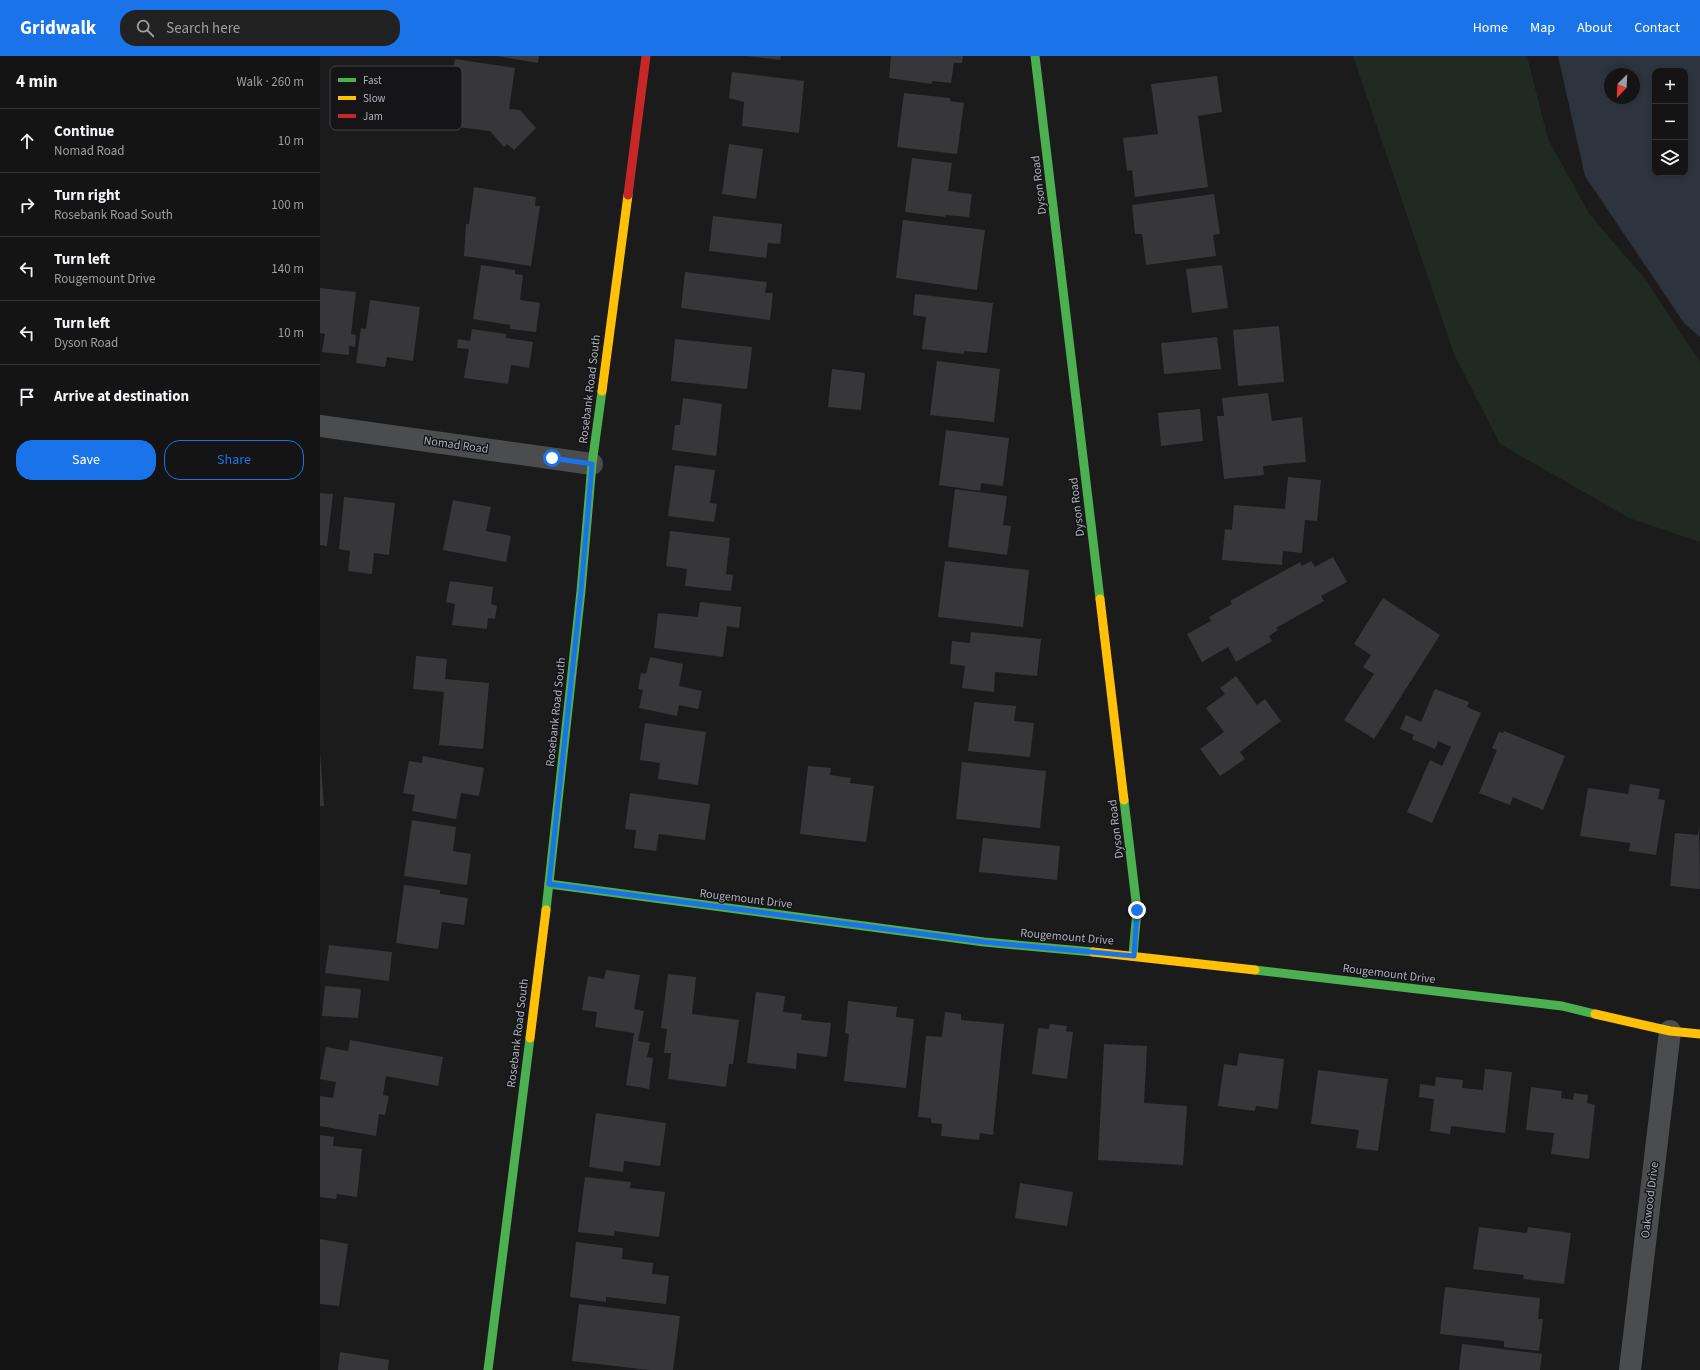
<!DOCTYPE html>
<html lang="en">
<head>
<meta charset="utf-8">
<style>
  :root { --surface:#141414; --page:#212122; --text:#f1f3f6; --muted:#9d9ea0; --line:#333334; --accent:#1a73e8 }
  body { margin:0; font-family:"Source Sans 3",sans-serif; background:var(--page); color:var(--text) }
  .controls { position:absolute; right:12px; top:12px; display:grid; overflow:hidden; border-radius:8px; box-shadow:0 2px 6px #0003 }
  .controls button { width:36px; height:36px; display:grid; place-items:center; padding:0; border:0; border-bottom:1px solid var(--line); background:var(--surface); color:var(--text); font:20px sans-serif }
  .compass { position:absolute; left:1284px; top:12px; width:36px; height:36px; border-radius:50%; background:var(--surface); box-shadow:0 2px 6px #0003; rotate:204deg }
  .stop { position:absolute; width:12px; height:12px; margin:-9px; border:3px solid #1a73e8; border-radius:50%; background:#fff }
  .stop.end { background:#1a73e8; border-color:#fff; box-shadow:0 1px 4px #0008 }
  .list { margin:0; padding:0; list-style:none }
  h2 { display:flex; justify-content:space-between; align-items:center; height:52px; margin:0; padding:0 16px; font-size:17px }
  h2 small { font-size:13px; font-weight:400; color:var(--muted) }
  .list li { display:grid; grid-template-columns:26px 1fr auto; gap:12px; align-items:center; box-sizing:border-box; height:64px; padding:0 16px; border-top:1px solid var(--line) }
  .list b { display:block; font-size:15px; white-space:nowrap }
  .list p { margin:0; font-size:13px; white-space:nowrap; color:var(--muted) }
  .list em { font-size:13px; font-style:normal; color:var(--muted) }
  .actions { display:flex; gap:8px; padding:12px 16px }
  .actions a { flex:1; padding:9px 0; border:1px solid var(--accent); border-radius:16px; text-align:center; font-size:14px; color:var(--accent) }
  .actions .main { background:var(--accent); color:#fff }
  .icon { flex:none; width:22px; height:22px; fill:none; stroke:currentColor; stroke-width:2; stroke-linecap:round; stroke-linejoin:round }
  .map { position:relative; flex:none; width:1380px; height:1314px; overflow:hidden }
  header { display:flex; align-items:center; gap:24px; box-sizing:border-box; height:56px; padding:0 20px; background:var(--accent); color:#fff }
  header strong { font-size:19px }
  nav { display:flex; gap:22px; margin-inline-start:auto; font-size:14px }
  .search { width:280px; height:36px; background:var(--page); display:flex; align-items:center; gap:10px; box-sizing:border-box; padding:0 14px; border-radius:16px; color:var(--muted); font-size:15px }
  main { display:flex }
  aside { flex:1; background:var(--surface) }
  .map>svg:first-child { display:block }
  .green { fill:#212923 }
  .water { fill:#2e343e; fill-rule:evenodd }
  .building { fill:#373739 }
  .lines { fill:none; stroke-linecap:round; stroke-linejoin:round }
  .street { stroke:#4b4c4e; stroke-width:22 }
  .fast { stroke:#4caf50; stroke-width:9 }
  .slow { stroke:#ffc107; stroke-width:9 }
  .jam { stroke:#c62828; stroke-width:9 }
  .route { stroke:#1a73e8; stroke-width:5 }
  .labels { text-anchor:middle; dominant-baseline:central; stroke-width:3; stroke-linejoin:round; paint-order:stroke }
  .street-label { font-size:12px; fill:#adb0bc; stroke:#151517 }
  .key { fill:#151517; stroke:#434449; stroke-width:1 }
  .key-label { font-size:11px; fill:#adb0bc }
</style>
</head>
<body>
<header>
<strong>Gridwalk</strong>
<div class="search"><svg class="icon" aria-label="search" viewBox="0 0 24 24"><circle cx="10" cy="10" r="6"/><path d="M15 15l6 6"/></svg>Search here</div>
<nav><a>Home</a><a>Map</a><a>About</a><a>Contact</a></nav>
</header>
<main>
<aside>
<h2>4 min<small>Walk · 260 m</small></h2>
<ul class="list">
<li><svg class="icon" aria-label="ahead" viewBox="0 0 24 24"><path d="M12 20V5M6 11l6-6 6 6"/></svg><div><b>Continue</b><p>Nomad Road</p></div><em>10 m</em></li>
<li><svg class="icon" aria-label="right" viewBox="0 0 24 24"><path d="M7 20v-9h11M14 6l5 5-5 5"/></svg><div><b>Turn right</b><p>Rosebank Road South</p></div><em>100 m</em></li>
<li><svg class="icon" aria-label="left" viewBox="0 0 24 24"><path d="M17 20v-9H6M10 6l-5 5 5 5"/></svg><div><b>Turn left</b><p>Rougemount Drive</p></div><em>140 m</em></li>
<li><svg class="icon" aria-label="left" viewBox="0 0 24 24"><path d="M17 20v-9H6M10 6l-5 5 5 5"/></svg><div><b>Turn left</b><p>Dyson Road</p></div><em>10 m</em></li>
<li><svg class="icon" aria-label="arrive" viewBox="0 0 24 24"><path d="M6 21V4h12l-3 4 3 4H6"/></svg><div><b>Arrive at destination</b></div></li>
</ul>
<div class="actions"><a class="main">Save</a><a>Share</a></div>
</aside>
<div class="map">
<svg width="1380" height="1314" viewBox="0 0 1380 1314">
  <rect width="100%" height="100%" fill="#1b1b1b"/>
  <path class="green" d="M1033,0H1207L1228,83L1270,159L1326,224L1380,306V486L1309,462L1180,388L1134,298Z"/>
  <path class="water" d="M1238,0H1380V281L1364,267L1265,120ZM1335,15H1365V117H1335ZM1290,18H1314V42H1290Z"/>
  <g class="building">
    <path d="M177,0H219L218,7Z"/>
    <path d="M427,0H461L460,4Z"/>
    <path d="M571,0H643L642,7H634L631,27L612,25V28L569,22Z"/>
    <path d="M135,3L195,12L189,53L200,54L216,72L194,94L187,88L184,91L170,75L130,70L133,48L126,47Z"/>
    <path d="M412,16L484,25L479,77L422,70L424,46L409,42Z"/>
    <path d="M897,20L902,56L878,60L888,131L815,141L812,114L807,115L803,82L838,78L831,28Z"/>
    <path d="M584,37L630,42V45L644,47L637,98L577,91Z"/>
    <path d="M409,88L443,93L436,143L402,138Z"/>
    <path d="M592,102L632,107L628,135L652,138L649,161L625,159V161L585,156Z"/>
    <path d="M154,131L216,141L215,150H220L211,210L144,200L146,168H149Z"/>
    <path d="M894,138L900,178L893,179L896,200L826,209L822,178H815L812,149Z"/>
    <path d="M393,160L462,168L460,188L448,187L446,202L389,195Z"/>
    <path d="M583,164L665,174L657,234L576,222Z"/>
    <path d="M161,209L195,214V218L203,219L200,244L220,247L216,276L190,273V269L153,263Z"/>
    <path d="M902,209L908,252L872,257L866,213Z"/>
    <path d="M365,216L447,226L445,237H453L450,264L361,252Z"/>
    <path d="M0,232L36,236L31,278L36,279L35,291L29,290V299L2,296L5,278L0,277Z"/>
    <path d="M595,238L673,247L667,297L644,295V298L602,293L606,261L593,259Z"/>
    <path d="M50,244L100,251L93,305L67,301L65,311L36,307L41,272L46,273Z"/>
    <path d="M959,270L964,326L918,330L913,274Z"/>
    <path d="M152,273L186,278V282L213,286L209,312L191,309L188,328L144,322L149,293L137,292L138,283L150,285Z"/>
    <path d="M897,281L901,313L844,318L841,287Z"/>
    <path d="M355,283L432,291L427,333L351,325Z"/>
    <path d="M617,305L680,313L674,366L610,359Z"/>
    <path d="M512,313L545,317L541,354L508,351Z"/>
    <path d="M948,337L952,365L982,361L986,406L943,410L944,419L904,423L897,360H904L902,342Z"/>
    <path d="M363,342L402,348L396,400L352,394L355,369H360Z"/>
    <path d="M880,353L883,385L841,390L838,357Z"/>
    <path d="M626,374L689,382L683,430L661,427L660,435L619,429Z"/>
    <path d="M355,409L395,414L390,447L397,448L394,466L348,460Z"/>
    <path d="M968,421L1001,424L997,465L985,464L982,497L963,495L962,509L902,504L905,473L912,474L914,449L965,453Z"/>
    <path d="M635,433L687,440L683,469L691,470L687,499L628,491Z"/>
    <path d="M0,437L13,438L7,490L0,489Z"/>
    <path d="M24,441L75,447L69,499L54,497L52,518L28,515L30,495L19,493Z"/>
    <path d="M133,444L171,451L166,475L191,480L186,506L123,494Z"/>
    <path d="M350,475L410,482L406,518L413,519L411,535L365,530L367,513L346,510Z"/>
    <path d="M1013,501L1027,526L1001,540L1004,545L956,572L958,574L949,580L952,585L916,606L908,591L882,606L867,578L891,565L889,561L912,548L910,545L980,506L982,510L991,505L995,511Z"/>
    <path d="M625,505L709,514L703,571L618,561Z"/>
    <path d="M130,525L173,531L171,548L177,550L175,563L168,562L167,573L132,569L135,548L126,546Z"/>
    <path d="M1063,542L1120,579L1054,683L1024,664L1054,618L1043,611L1051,599L1034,588Z"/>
    <path d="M380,546L421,551L419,572L407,570L403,601L334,592L338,557L378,561Z"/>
    <path d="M651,576L721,583L717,620L675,616L674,636L642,632L645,610L630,608L632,585L650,587Z"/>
    <path d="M96,600L127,603L125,623L169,627L163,693L119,689L124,636L93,633Z"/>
    <path d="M330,601L363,608L359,630L382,635L378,653L359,649L357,660L319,652L323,634L318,633L321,617L326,618Z"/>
    <path d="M916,620L937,649L945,643L961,665L920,696L925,703L900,720L880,693L904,676L886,652L905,638L900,632Z"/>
    <path d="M1115,633L1149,646L1147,651L1161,657L1112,767L1087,756L1110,704L1122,710L1131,691L1118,685L1115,693L1092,683L1094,679L1080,673L1086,659L1101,666Z"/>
    <path d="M654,646L696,650L694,665L714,667L710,701L648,695Z"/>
    <path d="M325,667L386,676L378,729L338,723L340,707L320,704Z"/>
    <path d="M1184,675L1245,700L1223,754L1193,741L1190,749L1159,737L1177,694L1172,692L1179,676L1183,677Z"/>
    <path d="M0,696L4,750H0Z"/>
    <path d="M103,700L164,712L159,740L141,737L136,763L92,755L95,739L83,737L89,705L102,707Z"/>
    <path d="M642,706L726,715L720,772L636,763Z"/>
    <path d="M488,710L511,712L510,719L531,722L530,727L554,730L546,786L480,778Z"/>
    <path d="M1310,728L1340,733L1338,743L1345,744L1336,799L1309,795L1310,787L1260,780L1268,732L1308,738Z"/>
    <path d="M310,737L390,748L385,784L339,778L336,795L314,792L316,774L305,773Z"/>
    <path d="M92,764L136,771L133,795L151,798L147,829L84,820Z"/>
    <path d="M1379,769L1380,833L1350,830L1355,777L1378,779Z"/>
    <path d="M663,782L740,790L737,824L659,816Z"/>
    <path d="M84,829L120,834V838L148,842L144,869L122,866L118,893L76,887Z"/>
    <path d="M9,889L72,896L69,925L5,917Z"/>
    <path d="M286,914L320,919L314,953L324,955L318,985L330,987L327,1001L333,1002L329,1033L306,1029L314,977L275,971L277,956L262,954L268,920L284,923Z"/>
    <path d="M348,918L376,921L372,958L419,964L413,1008H409L406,1031L348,1023L351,997H344L347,973L341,972Z"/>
    <path d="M5,930L41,933L38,962L2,960Z"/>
    <path d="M436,936L465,940L463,956L482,958L481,964L511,967L507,1001L477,997L476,1013L427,1007Z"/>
    <path d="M528,945L577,951L576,961L594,963L586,1032L524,1025L529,978L525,977Z"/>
    <path d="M625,956L641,958V964L684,968L673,1079L660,1077L659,1084L621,1080L622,1068L611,1067V1062L598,1061L606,980L622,981Z"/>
    <path d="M730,968L747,970L746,975L753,976L747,1023L712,1018L718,972L729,973Z"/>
    <path d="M30,984L123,1001L118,1030L66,1020L63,1039L69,1040L65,1059L59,1058L56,1080L0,1070V1040L13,1042L16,1026L0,1023L6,991L28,995Z"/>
    <path d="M784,988L827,990L824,1047L867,1050L863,1109L778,1104Z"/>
    <path d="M919,997L964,1003L958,1053L936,1050L935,1055L898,1050L904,1008L917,1010Z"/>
    <path d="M1165,1013L1192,1016L1185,1077L1131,1070L1130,1078L1110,1075L1114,1043L1099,1041L1100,1028L1115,1030L1116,1021L1143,1024L1142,1032L1163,1034Z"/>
    <path d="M998,1014L1068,1023L1058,1095L1036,1092L1039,1074L991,1068Z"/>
    <path d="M1211,1031L1242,1035L1241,1042L1253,1044L1254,1037L1268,1039L1267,1047L1275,1049L1269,1103L1231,1098L1234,1077L1206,1074Z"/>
    <path d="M276,1057L346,1067L340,1110L304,1105L303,1116L269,1111Z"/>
    <path d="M0,1079L14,1081L13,1090L42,1093L37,1141L17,1138L16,1143L0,1141Z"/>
    <path d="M265,1121L311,1126L310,1132L345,1136L339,1181L295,1175L294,1180L258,1176Z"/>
    <path d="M700,1127L753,1136L747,1170L695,1162Z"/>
    <path d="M1159,1171L1207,1177L1208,1171L1251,1177L1244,1228L1203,1223L1204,1219L1153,1213Z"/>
    <path d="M0,1183L28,1188L19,1250L0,1248Z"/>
    <path d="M256,1186L303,1192L302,1203L333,1207L332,1218L349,1220L346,1248L286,1241V1246L250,1241Z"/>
    <path d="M1125,1231L1220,1242L1218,1263H1223L1219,1295L1184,1291V1285L1120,1278Z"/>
    <path d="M259,1248L360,1260L353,1314H329L252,1305Z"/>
    <path d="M1142,1288L1222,1298L1220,1314H1139Z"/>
    <path d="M20,1296L69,1304L68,1314H18Z"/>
  </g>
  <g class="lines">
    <g class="street">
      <path d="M0,370L272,408"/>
      <path d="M1310,1314L1350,975"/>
    </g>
    <g class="fast">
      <path d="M715,0L780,543"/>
      <path d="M804,744L817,854L813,899"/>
      <path d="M229,828L664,886L773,896"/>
      <path d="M226,854L261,535L272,408L282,335"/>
      <path d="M935,914L1242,950L1275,958"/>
      <path d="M168,1314L210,982"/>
    </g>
    <g class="slow">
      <path d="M282,335L308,139"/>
      <path d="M780,543L804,744"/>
      <path d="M773,896L935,914"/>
      <path d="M1275,958L1350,975L1380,978"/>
      <path d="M210,982L226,854"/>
    </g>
    <path class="jam" d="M308,139L326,0"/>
  </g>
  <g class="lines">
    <path class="route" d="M232,402L272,408L261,535L229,828L664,886L814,900L817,854"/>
  </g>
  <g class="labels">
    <g class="street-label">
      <text transform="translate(719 129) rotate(-97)">Dyson Road</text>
      <text transform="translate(270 333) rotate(-83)">Rosebank Road South</text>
      <text transform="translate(136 389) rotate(8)">Nomad Road</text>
      <text transform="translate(757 451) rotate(-97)">Dyson Road</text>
      <text transform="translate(236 656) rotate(-84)">Rosebank Road South</text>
      <text transform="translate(796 773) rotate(-97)">Dyson Road</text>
      <text transform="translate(426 843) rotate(7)">Rougemount Drive</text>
      <text transform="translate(747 881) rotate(5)">Rougemount Drive</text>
      <text transform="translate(1069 918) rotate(7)">Rougemount Drive</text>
      <text transform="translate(198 977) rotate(-83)">Rosebank Road South</text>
      <text transform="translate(1330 1144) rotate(-83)">Oakwood Drive</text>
    </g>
  </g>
  <rect x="10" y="10" width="132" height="64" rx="6" class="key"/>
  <rect x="18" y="22" width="18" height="4" fill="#4caf50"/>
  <rect x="18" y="40" width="18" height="4" fill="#ffc107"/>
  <rect x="18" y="58" width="18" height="4" fill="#c62828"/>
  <g class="key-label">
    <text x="43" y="28">Fast</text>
    <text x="43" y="46">Slow</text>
    <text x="43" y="64">Jam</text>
  </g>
</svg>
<div class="controls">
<button>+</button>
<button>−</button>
<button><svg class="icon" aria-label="layers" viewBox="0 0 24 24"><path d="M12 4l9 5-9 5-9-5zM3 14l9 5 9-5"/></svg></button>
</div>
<svg class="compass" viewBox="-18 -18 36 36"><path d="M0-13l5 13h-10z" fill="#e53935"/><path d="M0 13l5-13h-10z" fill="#9d9ea0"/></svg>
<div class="stop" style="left:232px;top:402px"></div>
<div class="stop end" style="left:817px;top:854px"></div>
</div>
</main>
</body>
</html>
